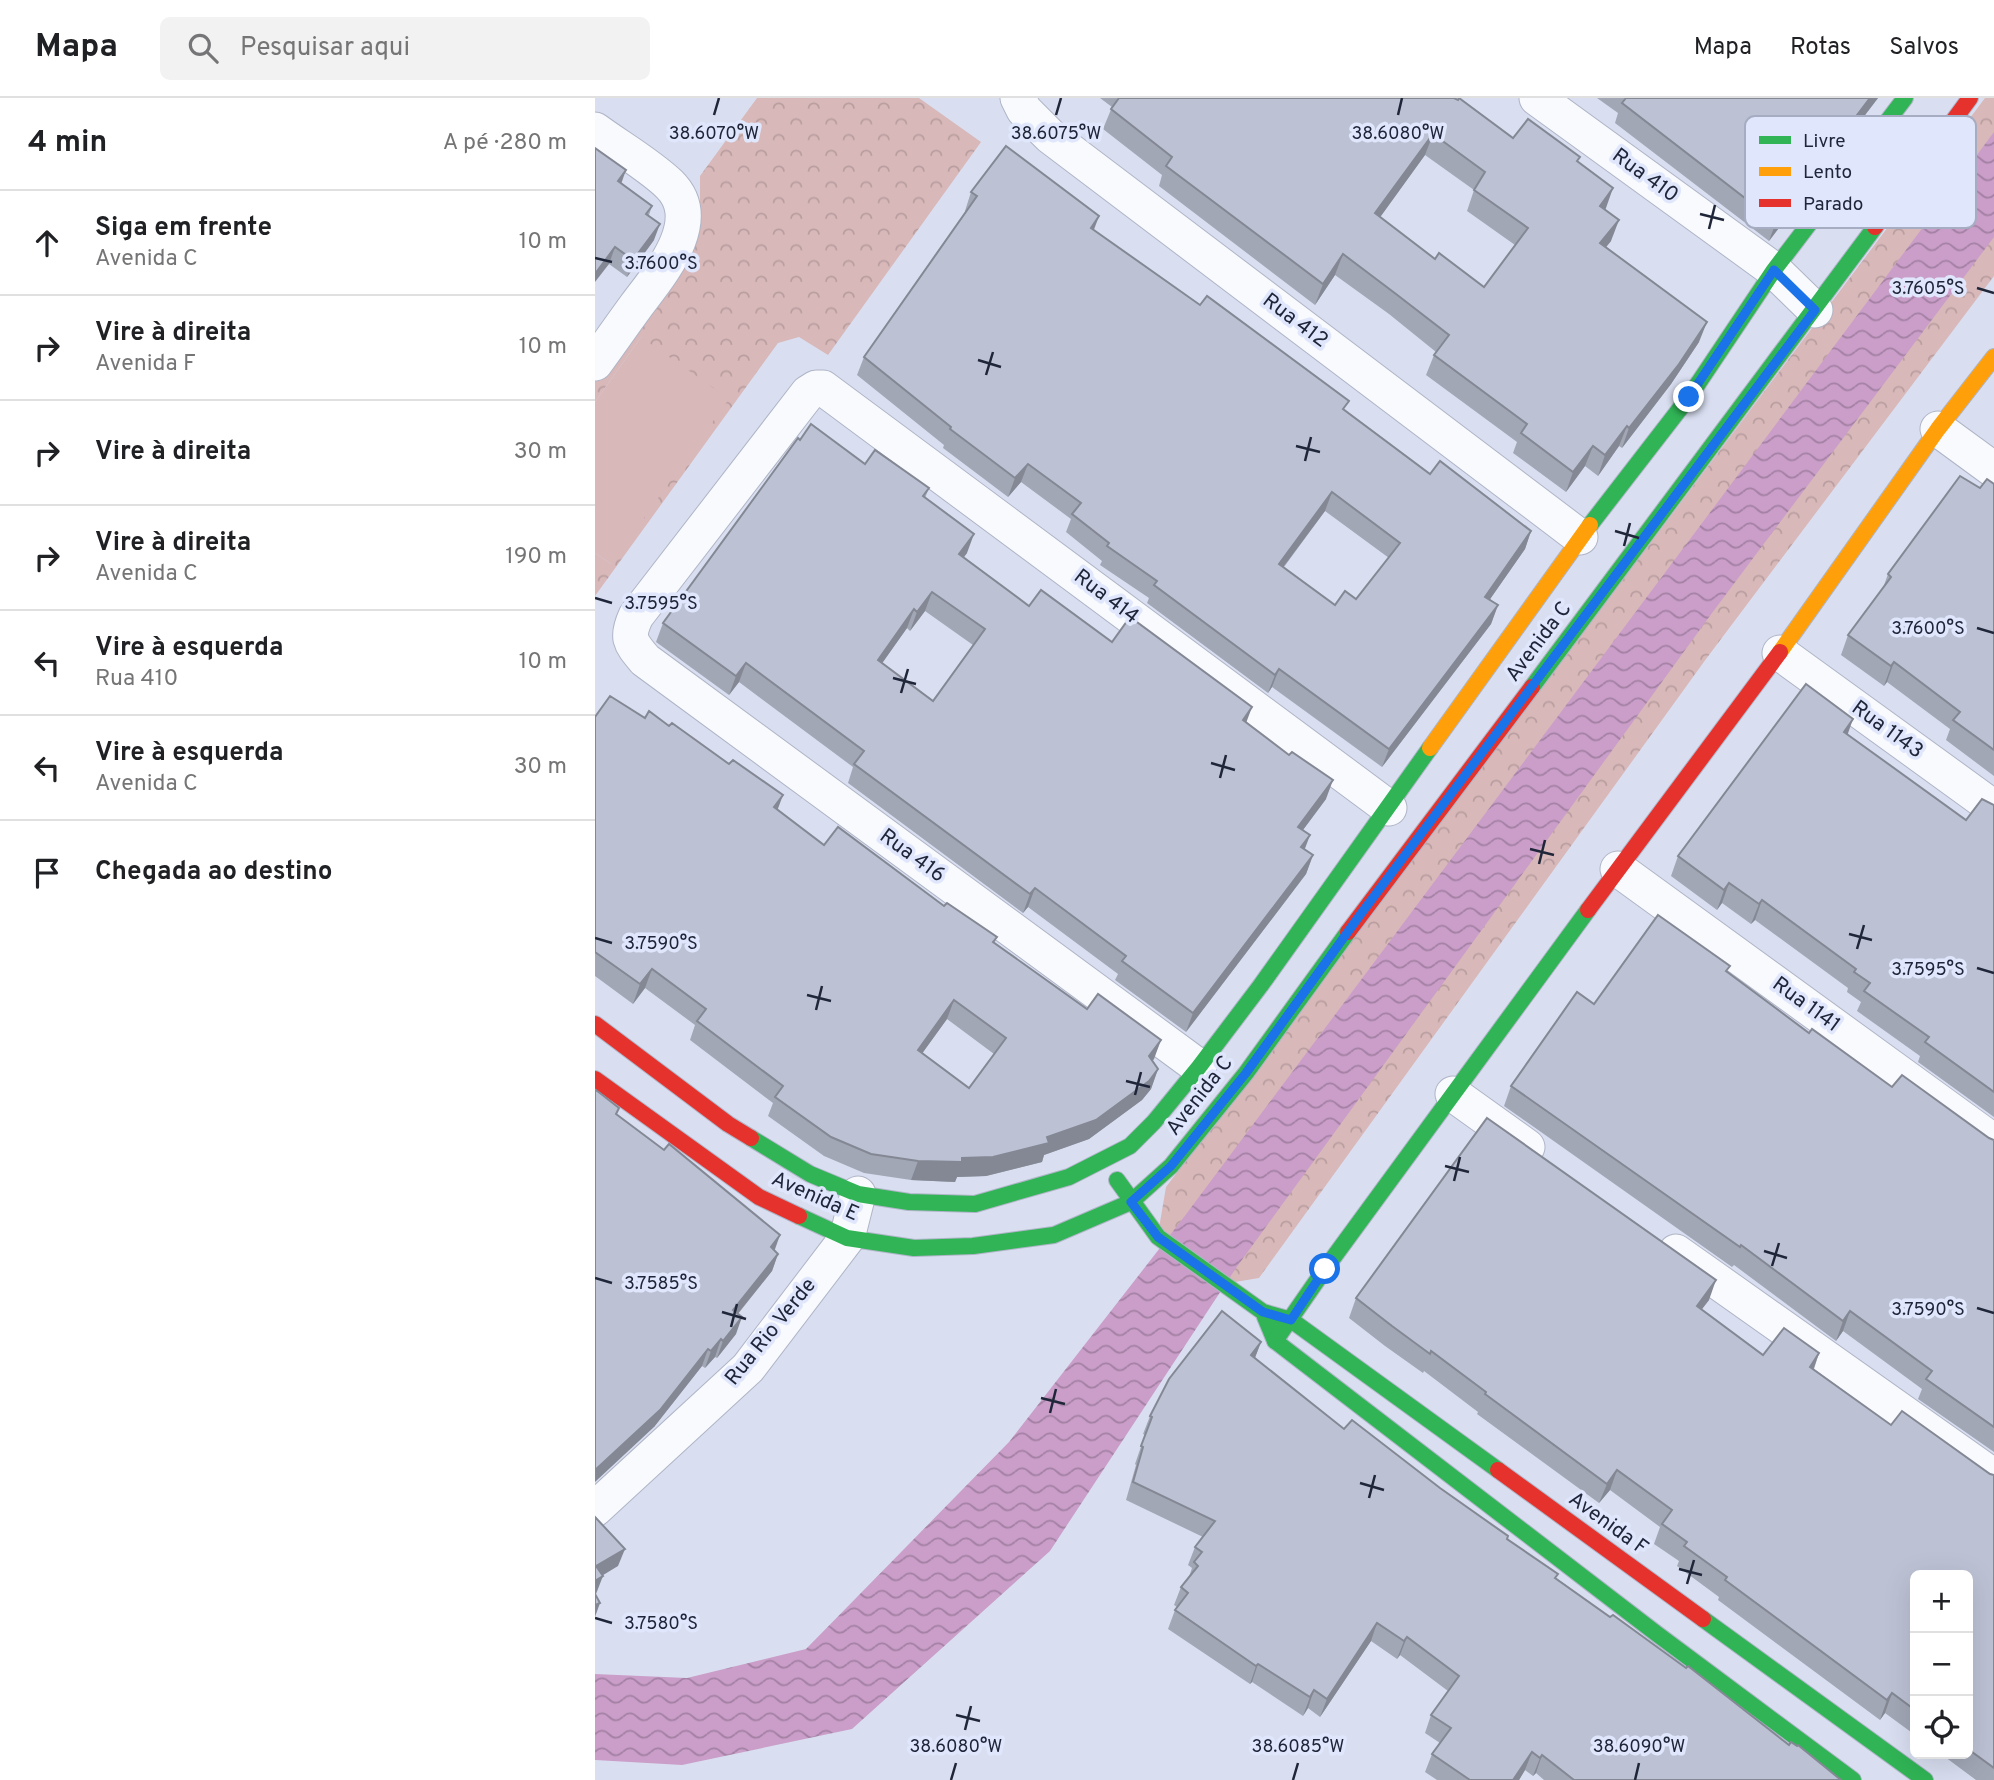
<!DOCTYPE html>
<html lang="pt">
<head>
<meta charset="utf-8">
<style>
  :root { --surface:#fff; --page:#f2f2f2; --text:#202124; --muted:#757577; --line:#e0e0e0 }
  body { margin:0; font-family:Overpass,sans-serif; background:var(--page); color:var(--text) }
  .controls { position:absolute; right:21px; bottom:21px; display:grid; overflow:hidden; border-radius:10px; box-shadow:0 7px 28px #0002 }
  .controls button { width:63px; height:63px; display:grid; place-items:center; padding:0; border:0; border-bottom:2px solid var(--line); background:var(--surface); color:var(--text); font:35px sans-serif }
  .stop { position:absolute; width:21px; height:21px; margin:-16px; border:5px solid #1a73e8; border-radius:50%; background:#fff }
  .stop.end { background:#1a73e8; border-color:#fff; box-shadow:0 2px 7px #0008 }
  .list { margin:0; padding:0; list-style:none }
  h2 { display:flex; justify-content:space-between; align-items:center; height:91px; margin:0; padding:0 28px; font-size:30px }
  h2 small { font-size:23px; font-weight:400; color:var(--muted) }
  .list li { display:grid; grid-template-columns:46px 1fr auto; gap:21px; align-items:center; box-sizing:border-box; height:105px; padding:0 28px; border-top:2px solid var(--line) }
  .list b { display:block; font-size:26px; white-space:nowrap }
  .list p { margin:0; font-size:23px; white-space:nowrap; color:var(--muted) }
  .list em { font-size:23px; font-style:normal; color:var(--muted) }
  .icon { flex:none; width:38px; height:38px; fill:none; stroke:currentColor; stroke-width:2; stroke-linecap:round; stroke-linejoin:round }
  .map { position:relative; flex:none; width:1399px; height:1682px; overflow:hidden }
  header { display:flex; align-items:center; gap:42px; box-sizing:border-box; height:98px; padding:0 35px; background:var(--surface); border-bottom:2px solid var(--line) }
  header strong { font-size:33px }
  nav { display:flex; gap:38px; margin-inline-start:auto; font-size:24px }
  .search { width:490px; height:63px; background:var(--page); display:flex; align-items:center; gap:18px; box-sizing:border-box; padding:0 24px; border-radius:10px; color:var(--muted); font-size:26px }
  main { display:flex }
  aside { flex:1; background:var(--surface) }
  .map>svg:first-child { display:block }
  .forest { fill:url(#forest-crowns) }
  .garden { fill:#d8b8b9 }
  .water { fill:url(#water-waves) }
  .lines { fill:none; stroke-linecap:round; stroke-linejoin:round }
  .street-casing { stroke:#afb5c7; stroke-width:37 }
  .fast-casing { stroke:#afb5c7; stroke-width:18 }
  .slow-casing { stroke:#afb5c7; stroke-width:18 }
  .jam-casing { stroke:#afb5c7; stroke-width:18 }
  .street { stroke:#f9fafd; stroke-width:35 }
  .fast { stroke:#30b455; stroke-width:16 }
  .slow { stroke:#ff9f0a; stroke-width:16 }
  .jam { stroke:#e5322d; stroke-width:16 }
  .wall { fill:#a2a7b6; fill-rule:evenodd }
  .shaded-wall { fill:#848894 }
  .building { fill:#bcc2d4; stroke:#848894; stroke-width:2; fill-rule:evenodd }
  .route { stroke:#1a73e8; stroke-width:9 }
  .ticks { fill:none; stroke:#20263a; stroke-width:2.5 }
  .labels { text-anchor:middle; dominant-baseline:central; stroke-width:7; stroke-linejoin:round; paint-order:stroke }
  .street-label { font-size:21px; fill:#20263a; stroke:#e0e7fd }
  .key { fill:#e0e7fd; stroke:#a6adc2; stroke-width:2 }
  .key-label { font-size:19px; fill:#20263a }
  .ticks-label { font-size:18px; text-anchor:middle; fill:#20263a; stroke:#e0e7fd; stroke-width:7; stroke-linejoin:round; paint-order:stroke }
</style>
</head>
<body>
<header>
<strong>Mapa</strong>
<div class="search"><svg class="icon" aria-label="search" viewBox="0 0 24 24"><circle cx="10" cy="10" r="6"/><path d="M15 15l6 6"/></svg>Pesquisar aqui</div>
<nav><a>Mapa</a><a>Rotas</a><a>Salvos</a></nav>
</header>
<main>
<aside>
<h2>4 min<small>A pé · 280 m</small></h2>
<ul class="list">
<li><svg class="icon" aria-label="ahead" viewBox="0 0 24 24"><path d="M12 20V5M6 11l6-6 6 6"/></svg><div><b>Siga em frente</b><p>Avenida C</p></div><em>10 m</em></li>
<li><svg class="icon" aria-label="right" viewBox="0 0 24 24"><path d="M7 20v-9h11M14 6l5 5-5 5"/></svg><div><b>Vire à direita</b><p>Avenida F</p></div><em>10 m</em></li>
<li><svg class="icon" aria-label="right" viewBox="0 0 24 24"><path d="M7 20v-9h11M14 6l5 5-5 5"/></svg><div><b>Vire à direita</b></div><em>30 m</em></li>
<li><svg class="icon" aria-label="right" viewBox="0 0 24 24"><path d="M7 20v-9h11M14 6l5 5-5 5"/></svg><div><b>Vire à direita</b><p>Avenida C</p></div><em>190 m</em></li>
<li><svg class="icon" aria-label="left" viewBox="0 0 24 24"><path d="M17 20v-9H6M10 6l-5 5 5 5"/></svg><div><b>Vire à esquerda</b><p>Rua 410</p></div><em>10 m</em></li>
<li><svg class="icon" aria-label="left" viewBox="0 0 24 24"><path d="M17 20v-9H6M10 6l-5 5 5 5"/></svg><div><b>Vire à esquerda</b><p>Avenida C</p></div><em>30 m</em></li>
<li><svg class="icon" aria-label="arrive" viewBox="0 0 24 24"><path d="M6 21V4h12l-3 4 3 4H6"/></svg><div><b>Chegada ao destino</b></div></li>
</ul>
</aside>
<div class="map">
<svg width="1399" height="1682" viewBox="0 0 1399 1682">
  <defs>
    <pattern id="forest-crowns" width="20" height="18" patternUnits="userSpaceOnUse" patternTransform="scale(1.75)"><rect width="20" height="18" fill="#d8b8b9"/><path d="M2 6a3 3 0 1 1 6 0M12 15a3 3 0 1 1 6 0" fill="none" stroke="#b99ea0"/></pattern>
    <pattern id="water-waves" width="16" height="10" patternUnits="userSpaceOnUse" patternTransform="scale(1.75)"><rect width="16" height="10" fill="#ca9ec9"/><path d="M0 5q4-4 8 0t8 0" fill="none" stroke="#a481a4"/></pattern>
  </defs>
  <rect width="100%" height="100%" fill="#d9dff1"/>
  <g class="forest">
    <path d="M162,0H324L386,44L233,257L204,239L183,245L0,498V455L16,466L46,239L0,304V283L64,196L105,126V78Z"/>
    <path d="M1390,0H1399V178L1111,561L664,1180L640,1184L564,1130L571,1089Z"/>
  </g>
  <path class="garden" d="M46,239L134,301L16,466L0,455V304Z"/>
  <path class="water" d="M1399,34V139L1117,515L641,1170L455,1453L257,1631L87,1667L0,1662V1576L92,1580L211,1551L414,1344L589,1119Z"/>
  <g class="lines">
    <g class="street-casing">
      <g id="street">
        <path d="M423,0L429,12L455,38L985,439"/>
        <path d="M942,0L1179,172L1220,212"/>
        <path d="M0,32C23,49 53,66 74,86C112,123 64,177 41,208C27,227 14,246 0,265"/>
        <path d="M1343,331L1399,372"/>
        <path d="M1185,555L1399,710"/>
        <path d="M1023,771L1399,1044"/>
        <path d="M604,969L50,562C35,544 31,540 41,518L213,295L221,290H228L794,710"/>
        <path d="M858,996L932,1049"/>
        <path d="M1081,1154L1399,1379"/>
        <path d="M0,1411L153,1270L252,1140L263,1096"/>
      </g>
    </g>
    <g class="fast-casing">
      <g id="fast">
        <path d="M995,427L1094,299L1179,172L1310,0"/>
        <path d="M937,589L1280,129"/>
        <path d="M156,1040L215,1076L263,1096L314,1104L380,1106L474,1079L535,1048L559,1024L604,969L666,887L835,650"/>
        <path d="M522,1082L563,1139L668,1214L696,1222L903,1372"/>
        <path d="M204,1118L252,1140L319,1150L378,1148L459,1137L536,1104L576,1068L651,975L753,834"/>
        <path d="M670,1219L680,1243L1062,1536L1258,1682"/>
        <path d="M680,1243L730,1171L993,812"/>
        <path d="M1108,1521L1330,1682"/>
      </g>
    </g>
    <g class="slow-casing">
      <g id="slow">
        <path d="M1185,554L1343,331L1399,259"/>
        <path d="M835,650L995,427"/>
      </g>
    </g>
    <g class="jam-casing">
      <g id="jam">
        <path d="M1280,129L1375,0"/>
        <path d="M993,812L1185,554"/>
        <path d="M753,834L937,589"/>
        <path d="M0,926L133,1026L156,1040"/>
        <path d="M0,981L164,1099L204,1118"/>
        <path d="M903,1372L1108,1521"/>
      </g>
    </g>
    <use href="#street" class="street"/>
    <use href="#fast" class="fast"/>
    <use href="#slow" class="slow"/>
    <use href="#jam" class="jam"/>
  </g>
  <g class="wall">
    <path d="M505,0H859L918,40L983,63L1011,110L1009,112L1016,143L1011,149L1104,244L1076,286L1027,350L1024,348L1003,378L990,368L971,394L918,355L922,344L831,277L839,257L841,254L794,216L740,177L720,207L564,88L567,77L508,31L517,9ZM830,57L879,92L872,113L920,147L889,189L840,161L785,119Z"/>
    <path d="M1002,0H1283L1174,143L1020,25L1023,15Z"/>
    <path d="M26,85L57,108L54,117L59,142L32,179L14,166Z"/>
    <path d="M376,94L499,132L750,312L835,376L936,433L930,451L895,501L903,507L896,526L787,669L677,589L673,595L552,505L554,500L505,467L507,463L471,434L476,421L426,384L413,399L348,350L349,347L262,277L269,259L371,113H370ZM730,413L794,460L761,501L740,507L689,469Z"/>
    <path d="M270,366L334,390L330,400L372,455L368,460L434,508L517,544L651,625L731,701L708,732L710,751L718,757L711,776L591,934L520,882L523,876L433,809L428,815L253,685L258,669L144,584L134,597L61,544L68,525ZM330,513L378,547L338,603L287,565L312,530L315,533Z"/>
    <path d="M1399,386V678L1351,642L1355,631L1292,584L1289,588L1246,557L1253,537L1288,490L1293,476L1385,390Z"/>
    <path d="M0,619L182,712L229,747L349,808L402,839L399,846L492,911L566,942L557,963L563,971L556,991L547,1002L494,1041L449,1057L447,1064L391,1078L362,1079L360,1084L316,1082L269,1075L229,1058L173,1018L178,1005L95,942L100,927L50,890L38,906L0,878ZM352,921L399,956L374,990L327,955Z"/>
    <path d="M1253,637L1371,722L1399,707V1019L1323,964L1325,958L1262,913L1266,904L1252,894L1253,890L1160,822L1156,826L1127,805L1122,812L1076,778L1083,758Z"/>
    <path d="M1132,874L1214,935L1297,989L1399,1042V1354L1323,1301L1327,1291L1248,1233L1241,1243L1139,1167L1137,1169L909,1008L916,988L999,906Z"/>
    <path d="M22,1017L183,1156L177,1173L143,1216L141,1236L122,1260L120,1259L110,1270L107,1268L59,1329Z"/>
    <path d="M761,1200L1114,1202L1106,1212L1168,1257L1224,1255L1219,1271L1296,1327L1399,1377V1682H1381L1346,1656H1373V1477H1320V1637L1290,1615L1285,1622L1123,1502L1124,1499L1082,1468L1084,1463L1059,1446L1065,1429L1015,1392L1004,1405L882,1316L883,1314L829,1273L828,1275L790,1248L754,1220Z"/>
    <path d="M666,1244L660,1260L749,1331L912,1441L961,1480L1194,1647L1246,1682H949L941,1675L938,1678L930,1672L924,1682H842L830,1674L837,1656L845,1645L830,1635L836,1617L853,1593L805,1557L802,1561L776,1543L725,1619L713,1610L708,1618L657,1584L655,1586L573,1531L580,1512L582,1509L579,1507L586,1489L594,1479L597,1470L593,1467L600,1449L608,1439L531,1402L541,1367L540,1366L550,1337L548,1336L555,1318Z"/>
  </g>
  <g class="shaded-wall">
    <path d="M1275,0H1283L1174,143L1181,124Z"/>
    <path d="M838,36L830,57L773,136L780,115Z"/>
    <path d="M31,72L25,89L23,83Z"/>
    <path d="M1018,90L1011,110L998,129L1005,108Z"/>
    <path d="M504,118L497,137L496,130Z"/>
    <path d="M1024,122L1016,143L998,165L1005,145Z"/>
    <path d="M65,126L59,142L32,179L38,162Z"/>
    <path d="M20,149L14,166L0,184V176Z"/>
    <path d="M748,156L740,177L720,207L728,186Z"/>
    <path d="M1112,224L1104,244L1076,286L1027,350L1034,330Z"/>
    <path d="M1032,328L1024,348L1003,378L1010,357Z"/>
    <path d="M998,348L990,368L971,394L978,374Z"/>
    <path d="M433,366L426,384L413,399L420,380Z"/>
    <path d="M737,394L730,413L677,484L684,466Z"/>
    <path d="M936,433L930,451L884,517L890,499Z"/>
    <path d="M379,436L372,455L357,475L364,456Z"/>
    <path d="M337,494L330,513L315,533L322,514Z"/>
    <path d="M903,507L896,526L787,669L794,651Z"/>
    <path d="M319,511L312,530L276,581L283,562Z"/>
    <path d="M1299,564L1292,584L1289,588L1296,568Z"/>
    <path d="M151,565L144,584L134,597L141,578Z"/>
    <path d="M684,571L677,589L673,595L680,577Z"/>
    <path d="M657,609L650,628L648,622Z"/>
    <path d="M1258,621L1251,641L1249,634Z"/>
    <path d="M738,682L731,701L696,748L703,729Z"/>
    <path d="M188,697L181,716L179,709Z"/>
    <path d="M715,737L708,756L706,749Z"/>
    <path d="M718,757L711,776L591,934L598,915Z"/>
    <path d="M1134,785L1127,805L1122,812L1129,792Z"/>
    <path d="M440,790L433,809L428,815L435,796Z"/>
    <path d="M1167,802L1160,822L1156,826L1164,806Z"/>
    <path d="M57,871L50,890L38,906L45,886Z"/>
    <path d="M359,902L352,921L316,971L323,952Z"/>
    <path d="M566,942L559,961L547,977L554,958Z"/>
    <path d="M563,971L556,991L547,1002L494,1041L449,1057L447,1064L391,1078L362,1079L360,1084L316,1082L323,1063L367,1060Z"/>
    <path d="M185,1137L179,1154L176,1149Z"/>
    <path d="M183,1156L177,1173L132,1229L138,1212Z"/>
    <path d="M1121,1182L1114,1202L1094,1228L1102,1208Z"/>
    <path d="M1255,1213L1248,1233L1241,1243L1248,1223Z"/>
    <path d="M147,1219L141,1236L122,1260L128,1243Z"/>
    <path d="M126,1241L120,1259L110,1270L116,1253Z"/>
    <path d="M666,1244L659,1262L656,1257Z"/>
    <path d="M113,1251L107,1268L59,1329L0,1384V1372Z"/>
    <path d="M1224,1255L1217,1275L1215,1269Z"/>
    <path d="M1022,1372L1015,1392L1004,1405L1012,1386Z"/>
    <path d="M30,1451L23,1468L0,1482L1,1468Z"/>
    <path d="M8,1478L1,1496H0V1483Z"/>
    <path d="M5,1505L0,1519V1507Z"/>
    <path d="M782,1525L776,1543L725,1619L732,1601Z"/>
    <path d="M812,1539L805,1557L802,1561L809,1543Z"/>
    <path d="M663,1566L657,1584L655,1586L661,1568Z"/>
    <path d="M719,1592L713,1610L708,1618L715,1599Z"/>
    <path d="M1297,1595L1290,1615L1285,1622L1292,1602Z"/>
    <path d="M937,1654L930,1672L924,1682H918Z"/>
    <path d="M947,1657L941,1675L938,1678L945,1660Z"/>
  </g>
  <g class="building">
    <path d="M524,0H859L863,2L864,0L918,40L933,21L985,59L982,63L1018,90L1005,108L1024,122L1005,145L1112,224L1084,266L1034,330L1032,328L1010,357L998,348L978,374L926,335L932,326L839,257L854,237L801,196L748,156L728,186L571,68L577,59L516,11ZM838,36L890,74L879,92L933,130L889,189L844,155L840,161L780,115Z"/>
    <path d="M1031,0H1275L1181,124L1027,5Z"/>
    <path d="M411,48L504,118L496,130L605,207L612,198L754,303L748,311L835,376L845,363L936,433L890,499L903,507L794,651L684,571L680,577L559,487L562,483L512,448L514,445L477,416L486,405L433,366L420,380L355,331L356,329L269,259L382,98L376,94ZM737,394L805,445L761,501L750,493L740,507L684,466Z"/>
    <path d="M0,50L31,72L23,83L57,108L51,116L65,126L38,162L20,149L0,176Z"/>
    <path d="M216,326L270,366L280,352L334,390L328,398L379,436L364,456L434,508L446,492L517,544L535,519L657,609L648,622L694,657L697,654L738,682L703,729L715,737L706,749L718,757L598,915L527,863L531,858L440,790L435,796L259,666L269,653L151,565L141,578L68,525L203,340L205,342ZM337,494L390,531L338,603L283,562L319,511L322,514Z"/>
    <path d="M1365,378L1385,390L1392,381L1399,386V652L1358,622L1365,614L1299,564L1296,568L1253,537L1296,479L1293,476Z"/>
    <path d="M1211,586L1258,621L1249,634L1371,722L1387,701L1399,707V994L1330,944L1334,939L1269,893L1275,885L1259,874L1261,871L1167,802L1164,806L1134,785L1129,792L1083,758Z"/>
    <path d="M15,598L50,620L54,613L74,628L77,625L134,666L138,662L188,697L179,709L229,747L243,729L349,808L352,805L402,839L398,844L492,911L503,896L566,942L554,958L563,971L554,983L501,1022L452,1039L454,1045L398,1059L367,1060V1064L323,1063L276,1056L236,1039L180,999L188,988L102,923L111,911L57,871L45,886L0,854V619ZM359,902L411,940L374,990L323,952Z"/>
    <path d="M1063,817L1135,868L1131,873L1214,935L1217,931L1297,989L1307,977L1394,1040L1399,1042V1329L1331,1281L1337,1273L1255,1213L1248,1223L1146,1147L1145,1149L916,988L982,894L999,906Z"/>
    <path d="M1,992L24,1010L21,1016L69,1052L74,1046L185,1137L176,1149L183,1156L138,1212L147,1219L128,1243L126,1241L116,1253L113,1251L65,1312L0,1372V994Z"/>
    <path d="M892,1020L1121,1182L1102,1208L1168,1257L1189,1230L1224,1255L1215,1269L1296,1327L1307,1313L1395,1376L1399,1377V1670L1373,1651V1477H1320V1612L1297,1595L1292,1602L1130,1482L1132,1479L1089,1448L1092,1444L1067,1426L1077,1412L1022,1372L1012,1386L890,1296L891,1294L836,1253L835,1256L797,1228L761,1200Z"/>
    <path d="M627,1213L666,1244L656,1257L749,1331L757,1322L845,1390L913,1438L912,1441L963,1476L960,1480L1015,1519L1018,1517L1091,1570L1093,1568L1194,1647L1196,1644L1202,1648L1203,1647L1246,1682H979L947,1657L945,1660L937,1654L918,1682H875L837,1656L856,1630L836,1617L864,1578L812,1539L809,1543L782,1525L732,1601L719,1592L715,1599L663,1566L661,1568L580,1512L593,1495L586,1489L603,1468L599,1464L607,1454L600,1449L620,1423L538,1384L548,1349L546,1348L557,1319L555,1318L574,1281Z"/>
    <path d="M0,1419L30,1451L1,1468L8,1478L0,1483Z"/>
    <path d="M0,1496L5,1505L0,1507Z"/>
  </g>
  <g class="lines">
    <path class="route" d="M730,1171L696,1222L668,1214L563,1139L536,1104L576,1068L651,975L765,817L1220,212L1179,172L1094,299"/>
  </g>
  <path class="ticks" d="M119,17L124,0M461,17L466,0M803,17L807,0M1105,116L1129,122M1114,131L1120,107M0,160L17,164M1382,190L1399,195M383,262L406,269M391,277L398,254M701,348L725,354M710,363L716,339M1020,433L1044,440M1029,448L1035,425M0,500L17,505M1382,530L1399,535M298,580L321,586M306,595L313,571M616,665L640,672M625,680L631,657M935,751L959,757M944,766L950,742M1254,836L1277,842M0,840L17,845M1262,851L1269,827M1382,870L1399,875M212,897L236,903M221,912L227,888M531,983L555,989M540,997L546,974M850,1068L874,1074M859,1083L865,1059M1169,1153L1192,1160M1177,1168L1184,1145M0,1180L17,1185M1382,1210L1399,1215M127,1214L151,1221M136,1229L142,1206M446,1300L470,1306M455,1315L461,1291M765,1385L789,1392M774,1400L780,1377M1084,1471L1107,1477M1092,1486L1099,1462M0,1520L17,1525M361,1617L385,1623M370,1632L376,1608M356,1682L361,1665M698,1682L703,1665M1040,1682L1044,1665"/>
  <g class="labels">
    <g class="street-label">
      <text transform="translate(1050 78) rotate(36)">Rua 410</text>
      <text transform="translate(700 223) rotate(37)">Rua 412</text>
      <text transform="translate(511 499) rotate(37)">Rua 414</text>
      <text transform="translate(944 544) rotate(-53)">Avenida C</text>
      <text transform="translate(1292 632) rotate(36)">Rua 1143</text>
      <text transform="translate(317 758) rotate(36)">Rua 416</text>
      <text transform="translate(1211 907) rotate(36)">Rua 1141</text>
      <text transform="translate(605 998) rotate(-52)">Avenida C</text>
      <text transform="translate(220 1099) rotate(24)">Avenida E</text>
      <text transform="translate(176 1234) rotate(-51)">Rua Rio Verde</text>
      <text transform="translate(1013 1426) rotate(36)">Avenida F</text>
    </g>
  </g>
  <rect x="1150" y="18" width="231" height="112" rx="10" class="key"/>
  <rect x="1164" y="38" width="32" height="8" fill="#30b455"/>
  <rect x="1164" y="69" width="32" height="9" fill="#ff9f0a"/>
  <rect x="1164" y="101" width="32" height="8" fill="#e5322d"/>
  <g class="key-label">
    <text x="1208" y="49">Livre</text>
    <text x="1208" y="80">Lento</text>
    <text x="1208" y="112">Parado</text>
  </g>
  <g class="ticks-label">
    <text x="461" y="41">38.6075°W</text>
    <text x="803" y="41">38.6080°W</text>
    <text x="119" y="41">38.6070°W</text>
    <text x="66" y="171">3.7600°S</text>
    <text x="1333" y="196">3.7605°S</text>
    <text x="66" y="511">3.7595°S</text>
    <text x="1333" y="536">3.7600°S</text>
    <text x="66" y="851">3.7590°S</text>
    <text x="1333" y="877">3.7595°S</text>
    <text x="66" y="1191">3.7585°S</text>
    <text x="1333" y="1217">3.7590°S</text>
    <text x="66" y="1531">3.7580°S</text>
    <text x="361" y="1654">38.6080°W</text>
    <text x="703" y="1654">38.6085°W</text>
    <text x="1044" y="1654">38.6090°W</text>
  </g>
</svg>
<div class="controls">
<button>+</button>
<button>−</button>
<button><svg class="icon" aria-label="locate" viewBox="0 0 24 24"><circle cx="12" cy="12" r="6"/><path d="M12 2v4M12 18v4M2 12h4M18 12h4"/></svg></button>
</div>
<div class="stop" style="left:730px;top:1171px"></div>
<div class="stop end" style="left:1094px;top:299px"></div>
</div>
</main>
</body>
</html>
